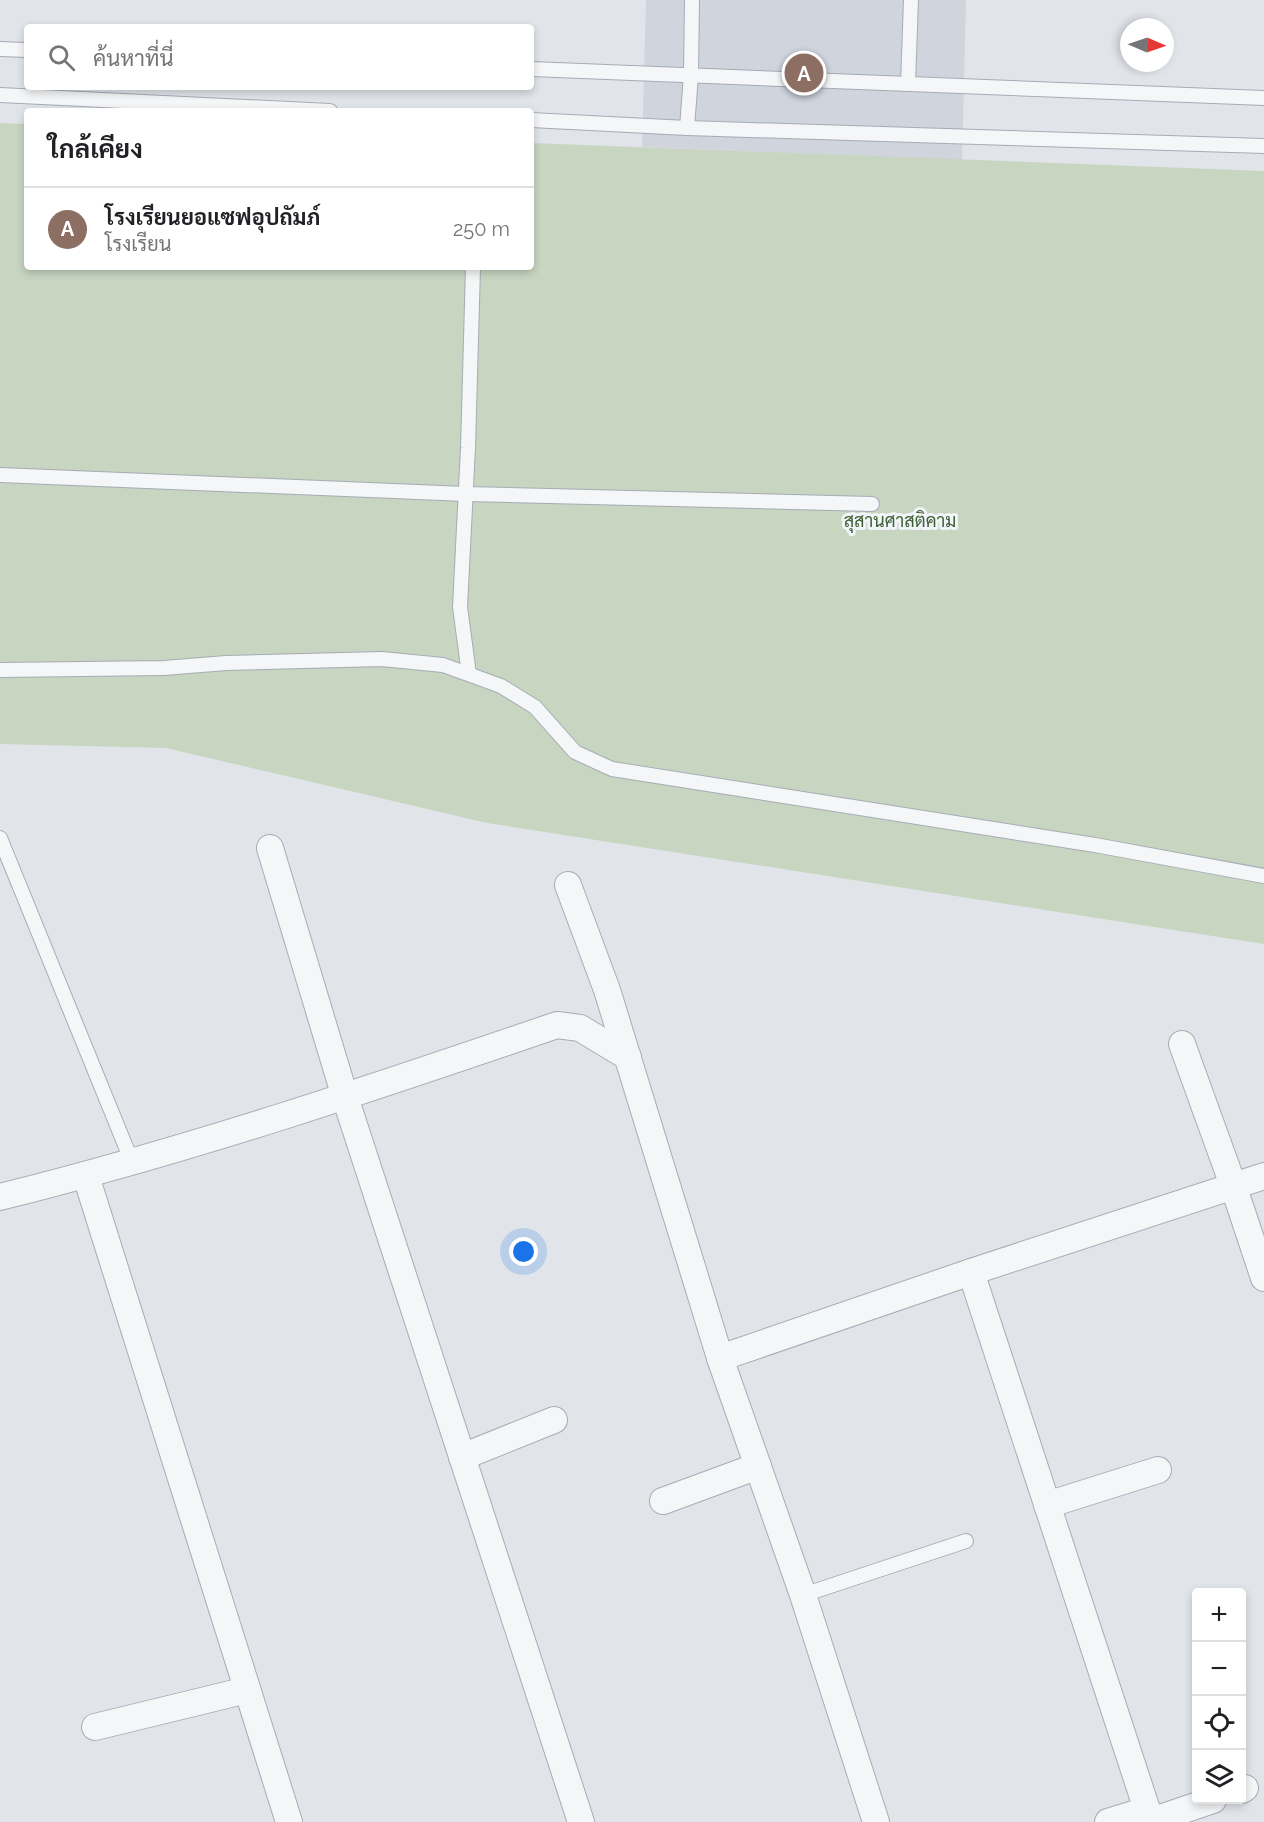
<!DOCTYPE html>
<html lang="th">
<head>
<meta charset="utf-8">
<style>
  :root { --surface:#fff; --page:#f2f2f2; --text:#202124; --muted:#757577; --line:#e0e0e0; --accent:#d73f5e }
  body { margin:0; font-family:Raleway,Sarabun,sans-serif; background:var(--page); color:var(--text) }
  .controls { position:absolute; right:18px; bottom:18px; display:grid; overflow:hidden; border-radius:6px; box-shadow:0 3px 9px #0003 }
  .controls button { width:54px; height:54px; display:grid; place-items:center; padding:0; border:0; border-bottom:2px solid var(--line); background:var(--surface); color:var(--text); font:30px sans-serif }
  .compass { position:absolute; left:1120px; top:18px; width:54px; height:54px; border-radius:50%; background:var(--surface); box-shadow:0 3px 9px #0003; rotate:92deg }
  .you { position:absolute; left:524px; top:1252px; width:21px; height:21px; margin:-15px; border:4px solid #fff; border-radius:50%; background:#1a73e8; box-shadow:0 0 0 9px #1a73e833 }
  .badge { display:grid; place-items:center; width:39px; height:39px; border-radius:50%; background:var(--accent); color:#fff; font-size:20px; font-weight:700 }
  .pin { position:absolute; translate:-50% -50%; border:3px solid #fff; box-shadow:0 2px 6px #0006 }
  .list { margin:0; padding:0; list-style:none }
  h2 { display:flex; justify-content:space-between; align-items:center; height:78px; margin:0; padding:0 24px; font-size:26px }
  h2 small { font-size:20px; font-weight:400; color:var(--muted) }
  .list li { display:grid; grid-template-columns:39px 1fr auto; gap:18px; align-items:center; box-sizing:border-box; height:84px; padding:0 24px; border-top:2px solid var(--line) }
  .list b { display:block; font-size:22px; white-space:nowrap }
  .list p { margin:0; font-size:20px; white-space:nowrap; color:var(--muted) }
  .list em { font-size:20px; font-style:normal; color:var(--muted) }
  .icon { flex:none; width:33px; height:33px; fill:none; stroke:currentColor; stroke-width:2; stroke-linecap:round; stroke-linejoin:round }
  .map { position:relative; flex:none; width:1264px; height:1822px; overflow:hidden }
  .search { position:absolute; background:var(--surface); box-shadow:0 3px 9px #0003; left:24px; top:24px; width:510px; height:66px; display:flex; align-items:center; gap:15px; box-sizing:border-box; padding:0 21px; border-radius:6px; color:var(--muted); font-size:22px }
  .panel { position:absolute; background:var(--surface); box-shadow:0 3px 9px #0003; left:24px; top:108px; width:510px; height:162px; border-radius:6px }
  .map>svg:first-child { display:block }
  .built { fill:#cfd4dd }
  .green { fill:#c7d5c1 }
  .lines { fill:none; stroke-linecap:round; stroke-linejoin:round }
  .service-casing { stroke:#a6acb5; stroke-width:16 }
  .minor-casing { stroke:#a6acb5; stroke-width:28 }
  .service { stroke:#f4f6f8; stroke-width:14 }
  .minor { stroke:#f4f6f8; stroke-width:26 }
  .labels { text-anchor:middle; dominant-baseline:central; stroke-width:6; stroke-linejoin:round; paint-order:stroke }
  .park-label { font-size:18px; fill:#3f6034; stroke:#f1f4f8 }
</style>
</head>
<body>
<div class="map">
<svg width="1264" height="1822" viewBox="0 0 1264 1822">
  <rect width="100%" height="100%" fill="#e1e5ea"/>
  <path class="built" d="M646,0H966L962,160L642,147Z"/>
  <path class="green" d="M0,123L27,124V267H531V143L1264,171V944L487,823L166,748L0,744Z"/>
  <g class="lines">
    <g class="service-casing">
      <g id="service">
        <path d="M0,49L27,50"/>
        <path d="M531,69L1264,98"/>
        <path d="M908,84L911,0"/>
        <path d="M0,95L330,111"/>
        <path d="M531,120L687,128L1264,146"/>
        <path d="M687,128L691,75L692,0"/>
        <path d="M0,475L466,494L872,504"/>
        <path d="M0,670L164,668L226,663L382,659L443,665L501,686L535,707L575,752L612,769L1095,845L1264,876"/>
        <path d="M469,674L460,607L468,448L473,267"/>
        <path d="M0,838L132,1162"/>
        <path d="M803,1595L966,1541"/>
      </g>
    </g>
    <g class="minor-casing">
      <g id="minor">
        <path d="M270,848L345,1097L581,1822"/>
        <path d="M568,885L607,990L720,1358L803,1595L876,1822"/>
        <path d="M1182,1044L1233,1185L1264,1278"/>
        <path d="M86,1176L289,1822"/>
        <path d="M0,1197C189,1150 373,1088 557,1025L580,1028L628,1057"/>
        <path d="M971,1272L1151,1822"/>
        <path d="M720,1358L971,1272L1264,1176"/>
        <path d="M462,1457L554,1420"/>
        <path d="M663,1501L758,1466"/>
        <path d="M1047,1505L1158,1470"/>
        <path d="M95,1727L247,1690"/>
        <path d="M1242,1790L1245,1788"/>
        <path d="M1151,1821L1213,1800"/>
        <path d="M1108,1822L1147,1810"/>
      </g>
    </g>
    <use href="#service" class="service"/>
    <use href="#minor" class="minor"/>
  </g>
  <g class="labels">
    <g class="park-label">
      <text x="900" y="520">สุสานศาสติคาม</text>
    </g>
  </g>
</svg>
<div class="controls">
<button>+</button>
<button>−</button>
<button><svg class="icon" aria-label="locate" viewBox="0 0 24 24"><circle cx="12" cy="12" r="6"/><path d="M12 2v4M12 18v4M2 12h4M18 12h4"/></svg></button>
<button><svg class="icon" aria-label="layers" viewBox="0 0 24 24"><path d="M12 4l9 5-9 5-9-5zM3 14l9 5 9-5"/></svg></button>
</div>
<svg class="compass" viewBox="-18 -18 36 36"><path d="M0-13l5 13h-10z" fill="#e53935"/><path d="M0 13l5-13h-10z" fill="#757577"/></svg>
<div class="you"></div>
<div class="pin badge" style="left:804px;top:73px;background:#8d6e63">A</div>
<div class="search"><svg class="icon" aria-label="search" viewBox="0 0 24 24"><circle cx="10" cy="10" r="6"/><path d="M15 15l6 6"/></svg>ค้นหาที่นี่</div>
<section class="panel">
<h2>ใกล้เคียง<small></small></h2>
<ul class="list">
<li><span class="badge" style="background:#8d6e63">A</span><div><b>โรงเรียนยอแซฟอุปถัมภ์</b><p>โรงเรียน</p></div><em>250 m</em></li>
</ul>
</section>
</div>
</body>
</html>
